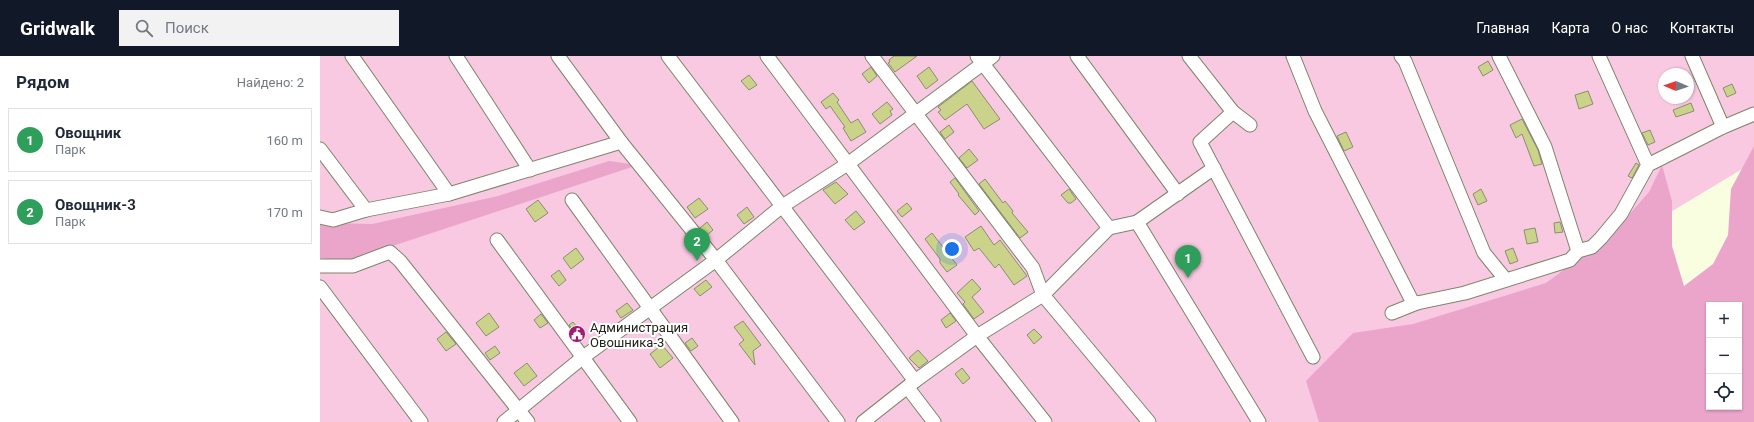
<!DOCTYPE html>
<html lang="ru">
<head>
<meta charset="utf-8">
<style>
  :root { --surface:#fff; --page:#f2f2f3; --text:#1f2937; --muted:#747a83; --line:#e0e1e3; --accent:#111827 }
  body { margin:0; font-family:Roboto,sans-serif; background:var(--page); color:var(--text) }
  .controls { position:absolute; right:12px; bottom:12px; display:grid; overflow:hidden; border-radius:0px; box-shadow:0 1px 3px #0004 }
  .controls button { width:36px; height:36px; display:grid; place-items:center; padding:0; border:0; border-bottom:1px solid var(--line); background:var(--surface); color:var(--text); font:20px sans-serif }
  .compass { position:absolute; left:1338px; top:12px; width:36px; height:36px; border-radius:50%; background:var(--surface); box-shadow:0 1px 3px #0004; rotate:272deg }
  .you { position:absolute; left:632px; top:193px; width:14px; height:14px; margin:-10px; border:3px solid #fff; border-radius:50%; background:#1a73e8; box-shadow:0 0 0 6px #1a73e833 }
  .badge { display:grid; place-items:center; width:26px; height:26px; border-radius:50%; background:var(--accent); color:#fff; font-size:13px; font-weight:700 }
  .pin { position:absolute; translate:-50% -33px; filter:drop-shadow(0 1px 2px #0008) }
  .pin::after { content:''; position:absolute; top:21px; width:14px; height:12px; background:inherit; clip-path:polygon(0 0,100% 0,50% 100%) }
  .list { margin:0; padding:0; list-style:none }
  h2 { display:flex; justify-content:space-between; align-items:center; height:52px; margin:0; padding:0 16px; font-size:17px }
  h2 small { font-size:13px; font-weight:400; color:var(--muted) }
  .list li { display:grid; grid-template-columns:26px 1fr auto; gap:12px; align-items:center; box-sizing:border-box; height:64px; margin:0 8px 8px; padding:0 8px; border:1px solid var(--line); border-radius:0px }
  .list b { display:block; font-size:15px; white-space:nowrap }
  .list p { margin:0; font-size:13px; white-space:nowrap; color:var(--muted) }
  .list em { font-size:13px; font-style:normal; color:var(--muted) }
  .icon { flex:none; width:22px; height:22px; fill:none; stroke:currentColor; stroke-width:2; stroke-linecap:round; stroke-linejoin:round }
  .map { position:relative; flex:none; width:1434px; height:366px; overflow:hidden }
  header { display:flex; align-items:center; gap:24px; box-sizing:border-box; height:56px; padding:0 20px; background:var(--accent); color:#fff }
  header strong { font-size:19px }
  nav { display:flex; gap:22px; margin-inline-start:auto; font-size:14px }
  .search { width:280px; height:36px; background:var(--page); display:flex; align-items:center; gap:10px; box-sizing:border-box; padding:0 14px; border-radius:0px; color:var(--muted); font-size:15px }
  main { display:flex }
  aside { flex:1; background:var(--surface) }
  .map>svg:first-child { display:block }
  .green { fill:#f8c9e0; fill-rule:evenodd }
  .forest { fill:#eca5ca; fill-rule:evenodd }
  .building { fill:#cbd38a; stroke:#8a8d73 }
  .lines { fill:none; stroke-linecap:round; stroke-linejoin:round }
  .minor-casing { stroke:#80846a; stroke-width:15 }
  .minor { stroke:#fff; stroke-width:13 }
  .labels { text-anchor:middle; dominant-baseline:central; stroke-width:4; stroke-linejoin:round; paint-order:stroke }
  .poi-label { font-size:13px; fill:#212319; stroke:#fff; text-anchor:start }
</style>
</head>
<body>
<header>
<strong>Gridwalk</strong>
<div class="search"><svg class="icon" aria-label="search" viewBox="0 0 24 24"><circle cx="10" cy="10" r="6"/><path d="M15 15l6 6"/></svg>Поиск</div>
<nav><a>Главная</a><a>Карта</a><a>О нас</a><a>Контакты</a></nav>
</header>
<main>
<aside>
<h2>Рядом<small>Найдено: 2</small></h2>
<ul class="list">
<li><span class="badge" style="background:#2e9e5b">1</span><div><b>Овощник</b><p>Парк</p></div><em>160 m</em></li>
<li><span class="badge" style="background:#2e9e5b">2</span><div><b>Овощник-3</b><p>Парк</p></div><em>170 m</em></li>
</ul>
</aside>
<div class="map">
<svg width="1434" height="366" viewBox="0 0 1434 366">
  <rect width="100%" height="100%" fill="#fafee1"/>
  <path class="green" d="M0,0H1434V106L1001,366H0ZM1344,18H1368V42H1344Z"/>
  <g class="forest">
    <path d="M1434,90V366H999L986,325L1033,277L1093,268L1226,227L1291,179L1329,136L1342,109L1352,145V190L1364,230L1393,208L1408,179L1411,133ZM1389,249H1419V351H1389Z"/>
    <path d="M289,105L318,109L24,206L0,202V167L52,168L178,140Z"/>
  </g>
  <g class="building">
    <path d="M574,0H597L575,16L568,7L570,6L569,4Z"/>
    <path d="M1168,5L1173,14L1163,20L1158,11Z"/>
    <path d="M551,11L557,20L549,27L542,18Z"/>
    <path d="M609,11L618,24L606,33L597,20Z"/>
    <path d="M429,19L437,29L429,34L421,25Z"/>
    <path d="M652,25L680,63L664,73L647,48L625,64L618,56L621,54L618,51Z"/>
    <path d="M1412,28L1416,37L1407,41L1403,32Z"/>
    <path d="M1268,35L1273,48L1259,53L1255,39Z"/>
    <path d="M513,37L519,44L517,46L531,67L538,63L546,76L531,85L523,72L525,71L510,50L506,53L501,46Z"/>
    <path d="M567,46L573,53L570,55L572,59L560,68L552,58Z"/>
    <path d="M1371,47L1374,55L1356,61L1353,54Z"/>
    <path d="M1202,63L1218,94L1222,108L1214,110L1202,78L1196,82L1190,69Z"/>
    <path d="M629,69L634,76L625,83L620,76Z"/>
    <path d="M1330,74L1335,86L1328,89L1322,77Z"/>
    <path d="M1026,76L1033,91L1024,95L1017,80Z"/>
    <path d="M649,93L658,104L647,112L639,102Z"/>
    <path d="M1316,107L1319,109L1312,122L1308,120Z"/>
    <path d="M635,122L659,155L655,159L638,139L639,138L630,126Z"/>
    <path d="M665,123L683,147L685,145L693,155L692,157L708,176L700,182L659,128Z"/>
    <path d="M516,126L528,138L515,148L503,134Z"/>
    <path d="M749,133L756,143L751,147H748L741,139Z"/>
    <path d="M1161,133L1167,145L1158,149L1153,138Z"/>
    <path d="M379,142L388,153L375,162L367,151Z"/>
    <path d="M218,144L228,157L215,166L206,153Z"/>
    <path d="M587,147L592,153L582,161L577,155Z"/>
    <path d="M427,151L434,161L424,168L417,159Z"/>
    <path d="M536,155L545,166L534,174L525,164Z"/>
    <path d="M387,166L393,174L387,179L380,172Z"/>
    <path d="M1240,166L1243,176L1235,177L1234,167Z"/>
    <path d="M661,170L674,189L680,184L707,220L694,229L679,208L675,212L659,192L654,195L645,181Z"/>
    <path d="M1215,172L1218,186L1207,188L1204,174Z"/>
    <path d="M612,177L637,209L627,216L620,207V203L605,183Z"/>
    <path d="M256,192L264,203L251,213L243,202Z"/>
    <path d="M1193,192L1198,205L1190,208L1185,195Z"/>
    <path d="M239,214L246,224L239,230L231,220Z"/>
    <path d="M652,223L661,233L652,241L664,256L654,263L643,248L645,246L637,237Z"/>
    <path d="M386,224L392,231L380,240L374,233Z"/>
    <path d="M307,247L313,254L301,262L296,255Z"/>
    <path d="M169,257L179,271L166,280L156,267Z"/>
    <path d="M630,257L636,265L626,272L621,264Z"/>
    <path d="M221,258L228,267L220,272L214,264Z"/>
    <path d="M423,265L441,289L433,295L435,309L419,288L424,284L414,271Z"/>
    <path d="M253,266L264,280L260,283L249,269Z"/>
    <path d="M714,273L722,281L714,288L707,279Z"/>
    <path d="M126,276L136,288L126,295L117,283Z"/>
    <path d="M372,282L378,290L371,295L365,287Z"/>
    <path d="M342,289L353,302L340,312L330,298Z"/>
    <path d="M175,290L180,297L170,304L165,297Z"/>
    <path d="M598,294L608,305L599,312L589,302Z"/>
    <path d="M207,307L217,320L204,330L194,317Z"/>
    <path d="M642,312L650,322L643,328L635,318Z"/>
  </g>
  <g class="lines">
    <g class="minor-casing">
      <g id="minor">
        <path d="M32,0L129,138"/>
        <path d="M136,0L210,114"/>
        <path d="M238,0L301,86"/>
        <path d="M348,0L595,325"/>
        <path d="M447,0L657,280L725,366"/>
        <path d="M552,0L713,212L723,239L789,172L817,166L894,112"/>
        <path d="M657,0L789,172"/>
        <path d="M757,0L858,138"/>
        <path d="M869,0L913,56L930,69"/>
        <path d="M973,0L995,55L1092,245L1097,247"/>
        <path d="M1081,0L1085,5L1164,197L1186,224"/>
        <path d="M1179,0L1225,91L1258,195"/>
        <path d="M1279,0L1328,109"/>
        <path d="M1372,0L1403,71"/>
        <path d="M913,56L880,86L993,301"/>
        <path d="M0,93L46,154"/>
        <path d="M252,144L412,366"/>
        <path d="M0,161L13,164L46,154L129,138L301,86L396,204L518,366"/>
        <path d="M817,166L939,366"/>
        <path d="M177,184L310,366"/>
        <path d="M0,210H33L70,196L80,205L208,366"/>
        <path d="M0,231L101,366"/>
        <path d="M1072,257L1097,247L1145,237L1250,204L1258,195L1272,191L1281,182L1301,158L1328,109L1403,71L1434,58"/>
        <path d="M588,332L614,366"/>
        <path d="M184,366L262,302L396,204L461,151L529,107L673,0"/>
        <path d="M543,366L595,325L657,280L723,239L829,366"/>
      </g>
    </g>
    <use href="#minor" class="minor"/>
  </g>
  <defs>
    <g id="civic-disc" transform="scale(0.9)"><circle r="9.5" fill="#9e1d70" stroke="#fff"/><path d="M-.6-6.5H3V-4.5H.6V-3L4-1V1h2V6H-6V1h2V-1L-.6-3ZM-1.2 2.5V6h2.4V2.5Z" fill="#fff"/></g>
  </defs>
  <g fill-rule="evenodd">
    <use href="#civic-disc" x="257" y="278"/>
  </g>
  <g class="labels">
    <g class="poi-label">
      <text x="270" y="271">Администрация<tspan x="270" dy="15">Овошника-3</tspan></text>
    </g>
  </g>
</svg>
<div class="controls">
<button>+</button>
<button>−</button>
<button><svg class="icon" aria-label="locate" viewBox="0 0 24 24"><circle cx="12" cy="12" r="6"/><path d="M12 2v4M12 18v4M2 12h4M18 12h4"/></svg></button>
</div>
<svg class="compass" viewBox="-18 -18 36 36"><path d="M0-13l5 13h-10z" fill="#e53935"/><path d="M0 13l5-13h-10z" fill="#747a83"/></svg>
<div class="you"></div>
<div class="pin badge" style="left:868px;top:222px;background:#2e9e5b">1</div>
<div class="pin badge" style="left:377px;top:205px;background:#2e9e5b">2</div>
</div>
</main>
</body>
</html>
